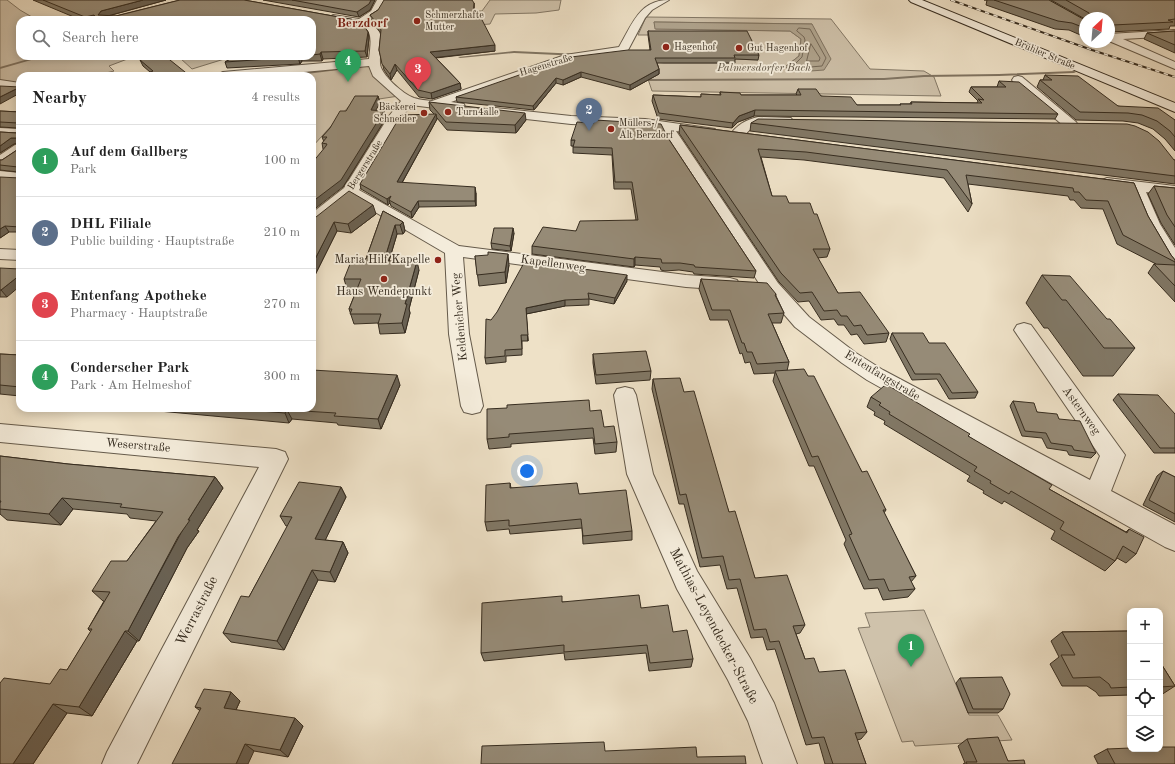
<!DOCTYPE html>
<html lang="en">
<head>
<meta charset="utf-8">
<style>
  :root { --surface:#fff; --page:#f6f6f6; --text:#222; --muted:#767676; --line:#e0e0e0; --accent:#8f2418 }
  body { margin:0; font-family:"Old Standard TT",serif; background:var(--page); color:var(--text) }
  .controls { position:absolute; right:12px; bottom:12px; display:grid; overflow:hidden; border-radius:8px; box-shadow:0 2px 10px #0003 }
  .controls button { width:36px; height:36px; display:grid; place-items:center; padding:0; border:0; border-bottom:1px solid var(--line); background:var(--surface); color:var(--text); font:20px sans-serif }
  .compass { position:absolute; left:1079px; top:12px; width:36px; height:36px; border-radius:50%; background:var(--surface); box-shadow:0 2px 10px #0003; rotate:26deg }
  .you { position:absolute; left:527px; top:471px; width:14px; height:14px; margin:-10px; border:3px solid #fff; border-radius:50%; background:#1a73e8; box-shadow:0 0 0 6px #1a73e833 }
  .badge { display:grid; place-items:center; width:26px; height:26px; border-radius:50%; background:var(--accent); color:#fff; font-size:13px; font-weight:700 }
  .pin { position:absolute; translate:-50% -33px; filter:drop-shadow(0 1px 2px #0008) }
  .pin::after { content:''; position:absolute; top:21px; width:14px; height:12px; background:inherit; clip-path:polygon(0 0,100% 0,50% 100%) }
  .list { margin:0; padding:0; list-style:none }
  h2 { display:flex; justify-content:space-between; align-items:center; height:52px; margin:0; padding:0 16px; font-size:17px }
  h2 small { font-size:13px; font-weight:400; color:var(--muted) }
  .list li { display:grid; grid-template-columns:26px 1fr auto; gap:12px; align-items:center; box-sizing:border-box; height:72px; padding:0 16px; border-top:1px solid var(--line) }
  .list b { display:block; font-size:15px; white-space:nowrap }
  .list p { margin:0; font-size:13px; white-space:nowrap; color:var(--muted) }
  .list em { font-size:13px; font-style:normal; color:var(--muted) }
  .icon { flex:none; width:22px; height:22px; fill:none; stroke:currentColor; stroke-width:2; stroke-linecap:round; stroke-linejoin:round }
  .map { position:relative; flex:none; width:1175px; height:764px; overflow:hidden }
  .search { position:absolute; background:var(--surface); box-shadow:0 2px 10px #0003; left:16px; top:16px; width:300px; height:44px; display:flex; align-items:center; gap:10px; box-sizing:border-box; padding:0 14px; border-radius:12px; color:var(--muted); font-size:15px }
  .panel { position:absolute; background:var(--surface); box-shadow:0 2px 10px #0003; left:16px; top:72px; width:300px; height:340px; border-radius:12px }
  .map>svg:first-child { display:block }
  .green { fill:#cfc2ab; stroke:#837866; fill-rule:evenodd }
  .water { fill:#b0a48e; stroke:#807462 }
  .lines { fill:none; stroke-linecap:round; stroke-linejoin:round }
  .shore { stroke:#746857; stroke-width:1 }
  .stream { fill:#807462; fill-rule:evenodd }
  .minor-casing { stroke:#655a4a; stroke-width:2 }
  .secondary-casing { stroke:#372d20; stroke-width:2 }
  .minor { fill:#f4ecdb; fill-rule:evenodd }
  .secondary { fill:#f4ecdb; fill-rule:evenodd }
  .rail-casing { stroke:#372d20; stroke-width:2 }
  .rail { stroke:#f4ecdb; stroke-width:1.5; stroke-dasharray:4.5; stroke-linecap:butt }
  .wall { fill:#817866; stroke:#372d20 }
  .shaded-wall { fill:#696153; stroke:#372d20 }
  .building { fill:#968b77; stroke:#372d20 }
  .poi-dot { fill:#8f2418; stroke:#f4ecdb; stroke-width:1.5 }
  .labels { text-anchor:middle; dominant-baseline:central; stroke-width:3.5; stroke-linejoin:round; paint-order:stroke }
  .far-poi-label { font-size:10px; fill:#372d20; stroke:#f4ecdb; text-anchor:start }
  .far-street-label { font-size:10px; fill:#372d20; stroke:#f4ecdb }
  .far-water-label { font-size:11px; font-style:italic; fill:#5b5141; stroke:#f4ecdb }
  .poi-label { font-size:12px; fill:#372d20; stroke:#f4ecdb; text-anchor:end }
  .street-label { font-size:12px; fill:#372d20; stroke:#f4ecdb }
  .far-district-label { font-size:13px; font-weight:bold; fill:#7a1f14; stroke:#f4ecdb }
  .near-street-label { font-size:14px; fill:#372d20; stroke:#f4ecdb }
</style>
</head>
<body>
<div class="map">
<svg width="1175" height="764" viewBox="0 0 1175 764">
  <rect width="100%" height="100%" fill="#eee1c7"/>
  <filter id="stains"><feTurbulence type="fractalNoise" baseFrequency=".005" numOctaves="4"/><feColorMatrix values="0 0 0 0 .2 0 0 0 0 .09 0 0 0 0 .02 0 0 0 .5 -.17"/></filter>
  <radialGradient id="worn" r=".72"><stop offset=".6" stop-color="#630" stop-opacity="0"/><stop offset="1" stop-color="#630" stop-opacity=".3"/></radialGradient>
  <g class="green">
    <path d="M0,0H7L20,10L37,20H20V56H159L145,60L130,58L109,66L114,71L94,76H20V84L0,82Z"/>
    <path d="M490,0H561L559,10L536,13L495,14L490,24L447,27L455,11H482Z"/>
    <path d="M646,17L831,19L870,69L924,71L934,77L941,96L652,91L646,73L637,60L664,63H734L733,59L758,60L662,35H638ZM654,22H655L812,24L797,72L785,67L799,56L801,39L790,31L656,29Z"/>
    <path d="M163,56H234L192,69L180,58Z"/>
    <path d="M372,64L399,96L352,103L312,147V76H262Z"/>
    <path d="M924,610L969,715H998L1012,740L915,746L913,741L902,742L858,628L870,627L865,613Z"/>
  </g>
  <path class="water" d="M654,22L812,24L831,59L824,70L797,72L785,67L799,56L801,39L790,31L655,29Z"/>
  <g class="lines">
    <g class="shore">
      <path d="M799,28L810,29L826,58L822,66L798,68L795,66V64L802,57L805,40L804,37L797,31Z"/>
      <path d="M811,44L820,58L819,61H807Z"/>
    </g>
    <g class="stream">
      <path d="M514,51L580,54L582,55L580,56L514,53L460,58L458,57Z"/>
      <path d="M39,56H45L0,69V67Z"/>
      <path d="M164,56H175L194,59L192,60Z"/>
      <path d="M353,66L354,68L291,76H280Z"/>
      <path d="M642,71L647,72L650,79L884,78L924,75L999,74L1074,71L1076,72L1074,73L999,76L924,77L884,80L649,81L647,80L644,74L642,73Z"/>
    </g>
    <g class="minor-casing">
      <g id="minor">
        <path d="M377,0H387L378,15L369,21C388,36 379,43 380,63C380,74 403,94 414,98C420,100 426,100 432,101L565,55L619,47C632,25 639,0 669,0L652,10L645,18L627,52L571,60L451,102L464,104L465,107L464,110L459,111L411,105L402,117L359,190L459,246L686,275L730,278L737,280L739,284L737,288L730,290L686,287L463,257L469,334L483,406L480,412L472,414L464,412L461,406L449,334L445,253L351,198L318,225L312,226V213L344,188L389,116L401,101L373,76L369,66L260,76H217L219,74L223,72L369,59C373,27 371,27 340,22C335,21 331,21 328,18L333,15L359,19L371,11Z"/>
        <path d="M1175,30V36L1123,39L1175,62V69L1109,41V34Z"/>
        <path d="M1018,76L1022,77L1076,122L1078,125L1076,128H1066L1014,83L1012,80L1014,77Z"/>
        <path d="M0,80L20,83V91L0,88Z"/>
        <path d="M495,108L571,116L645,119L715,129L717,132L715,135L710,136L676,131L778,283L809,317L856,353L883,370L1090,480L1100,456L1014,330L1017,325L1024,323L1031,325L1125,455L1111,491L1175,525V551L1165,547L867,380L842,363L795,327L764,291L669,144L661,129L645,127L571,124L490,115L489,112L490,109Z"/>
        <path d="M758,117L791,118L793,121L791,124C780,126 769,122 758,125C747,128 744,142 731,139L729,136C737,125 745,120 758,117Z"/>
        <path d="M0,128L20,129V137L0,136Z"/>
        <path d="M20,144V154L5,164L0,165V155L15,145Z"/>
        <path d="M0,171L20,173V183L0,181Z"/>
        <path d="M1107,178L1175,186V196L1146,192L1160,224L1175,248V268L1169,267L1166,263L1144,224L1130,190L1102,186L1099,183L1102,180Z"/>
        <path d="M0,249L20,250V260L0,259Z"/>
        <path d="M625,387L633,389L636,395L653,474L697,571L750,658L774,703L797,764H763L748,721L728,680L677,589L627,474L614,395L617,389Z"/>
        <path d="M0,424L276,449L285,452L288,459L137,764H102L107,752L259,467L0,442Z"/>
      </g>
    </g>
    <g class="secondary-casing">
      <path id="secondary" d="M909,0H922L1175,103V112L911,2Z"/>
    </g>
    <use href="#minor" class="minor"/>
    <use href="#secondary" class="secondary"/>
    <g class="rail-casing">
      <path id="rail" d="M951,0L1092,50L1175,77"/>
    </g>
    <use href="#rail" class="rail"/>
  </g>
  <g class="wall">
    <path d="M33,0H166L108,16H116L180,0H244L361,21L368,32L369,38L367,57L323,59L322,61H302L300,64L227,68L225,62L236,56H312V20H81Z"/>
    <path d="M263,0H375L370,10L359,17Z"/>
    <path d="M984,0H1049L1085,20V37L1069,30L1055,29L986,5L987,0Z"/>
    <path d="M1051,0H1175V26H1170L1169,29L1109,32V33V18H1085V19Z"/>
    <path d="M474,3V17L495,51L436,58L460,83L461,89L432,99L419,97L397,70L391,80L384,70L379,50L381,33L371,21L370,15L378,10Z"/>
    <path d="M648,31L759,55L758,60L735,59V63H657L659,69V74L630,90L581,77L563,85L556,83L534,110L457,102L456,97L650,50L648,35Z"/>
    <path d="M1175,31V53L1144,39L1147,33Z"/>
    <path d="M140,60L190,76L150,72L143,66Z"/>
    <path d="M1045,75L1118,106L1175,120V151L1165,139L1153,129L1138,123L1123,121L1076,120L1037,87L1040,80H1043Z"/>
    <path d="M999,81L1058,114L1055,119L754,116L738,122L732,128L658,119L652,101L653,95L701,97V94L720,95V92L741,95H797L796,94L798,89L821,96L857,105H900V104H910L911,102L977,103L978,101L969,92L971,87H997Z"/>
    <path d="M378,96L380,103L375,110L386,118L343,187L323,149L322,143L324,142L322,137L346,111Z"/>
    <path d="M429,102L526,120L516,133L447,130L437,118V119L402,183L476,193V206L419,207L412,218L391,206L390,203L388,205L361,189L360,184L434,114L430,110Z"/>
    <path d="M0,111L20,112V232H9L0,238L19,178L18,172L0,170V160H2L17,150V143L14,144L0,153V132L17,133L18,132V128L0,127Z"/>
    <path d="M751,123L1174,160H1175V184L750,131Z"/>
    <path d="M680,125L1134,183L1148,216L1171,255L1175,260V302L1148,273L1154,264H1156L1117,244L1103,209L1081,208L1074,200H1070L1068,196L968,184L972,204L968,212L944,178L804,160L761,157L772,196L789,203L830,249L827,257L817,258L838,293L889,333L886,342L864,344L857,334L851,335L844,325H838L834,319L821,320L809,301L798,302L779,282L679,133Z"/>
    <path d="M668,138L756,271L754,278L694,274L693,272L679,270L665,271L661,270L660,267L635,265L634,267L532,254V246L576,231L636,220L631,189H614L612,155L573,153V146H571V140Z"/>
    <path d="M1154,186L1175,188V245L1161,223L1148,194Z"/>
    <path d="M383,211L403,222L405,231L403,234H397L389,261L419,270L409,309L410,313L405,333L380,334L378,323L354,324L349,309L357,289H347L344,279L366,259Z"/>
    <path d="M376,214L351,233L337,231L312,281V218Z"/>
    <path d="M514,233L511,251L492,249L491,243Z"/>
    <path d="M475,256L509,265L506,283L479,286Z"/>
    <path d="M0,268L7,297H0Z"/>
    <path d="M1042,275L1107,319L1135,348L1113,376H1083L1048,328H1044L1026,303Z"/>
    <path d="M701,279L776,294V296L784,313L781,323H772L789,362L787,371L808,376L862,472L886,510L884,513L916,576L911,582L915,589L908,597L883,600L878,588L864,589L844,544L846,540L814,466H809L773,381L775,373L754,374L750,362L745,363L742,353L740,354L728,320H710L699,289Z"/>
    <path d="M627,281L614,304L589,299V305L565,306L526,314L528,341H522V355L506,356V362L486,364L485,358L491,320Z"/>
    <path d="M892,333L929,343L978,392L975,398L949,399L937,379L912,380L890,339Z"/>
    <path d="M0,354L20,355V396L0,394Z"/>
    <path d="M593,354L651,371L650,380L596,384L593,363Z"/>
    <path d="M653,379L684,392L729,512L755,578L805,625L800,633L796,634L805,659L819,672L867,732L861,739L857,740L866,764H825L819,743L806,745L775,649L767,650L763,637L751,638L737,588L727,589L720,565L700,567L684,504H679L652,389Z"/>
    <path d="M400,385L381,429L338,425L337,423L292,419L289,423L126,408H312Z"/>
    <path d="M1118,394L1175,414V453H1154L1113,400Z"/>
    <path d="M871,397L968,436L1049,489L1126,532L1129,529L1136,554L1126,563L1117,558L1115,561L1105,571L1051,539L1055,531L1004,501L1002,504L983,493L984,491L967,481L970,476L884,424L885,421L874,415L875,412L867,407Z"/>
    <path d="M1013,401L1037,412L1059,419L1096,453L1091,458L1069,455L1067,451L1047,448L1042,438L1022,436L1010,406Z"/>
    <path d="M590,411L617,442L616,452L595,454L593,438L511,444V447L489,449L487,439Z"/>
    <path d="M0,456L68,464L215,477L223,488L197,530L199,531L187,548L139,641H137L92,716L67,713L33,764H0L50,684L67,670L91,632L88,629L104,601H103L92,591L127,561L156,521L130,518L127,514L73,509L61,525L7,520L0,514Z"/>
    <path d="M1163,471L1175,477V522L1143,505L1157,476Z"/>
    <path d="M510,483L511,488L579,494L632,531V540L583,544L582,528L510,534L509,529L487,531L485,522Z"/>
    <path d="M341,487L346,497L325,540L343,542L348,553L335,582L318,580L284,650L231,642L223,633L249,597L288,526H286L280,516Z"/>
    <path d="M562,602L641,608L673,632L693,659L691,667L649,671L646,653L565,660L564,653L484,661L481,653Z"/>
    <path d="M1130,631V695L1099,696L1096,692L1087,686H1062L1050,664L1059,657L1051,641L1062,632Z"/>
    <path d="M1160,662L1175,686L1161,695H1160Z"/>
    <path d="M960,678L1003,709L998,713H968L956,683Z"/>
    <path d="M231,692L240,701L236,710L303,726L288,757L254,751L195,707Z"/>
    <path d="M967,739L1008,761L1025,764H963L965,763L958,746Z"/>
    <path d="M1107,749L1175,764H1098L1094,756Z"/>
  </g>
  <g class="shaded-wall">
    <path d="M143,0H166L104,17L98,15L101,11Z"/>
    <path d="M371,0H375L370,10L359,17L357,12Z"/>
    <path d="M474,3V23L473,17Z"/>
    <path d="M94,15L96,20H87L85,17Z"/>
    <path d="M368,32L369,38L367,57L365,51Z"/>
    <path d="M495,45V51L431,58L430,52Z"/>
    <path d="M321,52L323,59L322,61L320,54Z"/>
    <path d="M299,56H300L302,61L300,64L298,57Z"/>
    <path d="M395,64L397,70L391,80L390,74Z"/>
    <path d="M659,69V74L630,90V85Z"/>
    <path d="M581,72V77L563,85V80Z"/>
    <path d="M556,78V83L534,110L533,106Z"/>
    <path d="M460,83L461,89L432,99L431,93Z"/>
    <path d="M20,87V93L0,104V97Z"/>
    <path d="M378,96L380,103L372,117L371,110Z"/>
    <path d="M755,110L754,116L738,122L732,128L733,123L739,116Z"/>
    <path d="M384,111L386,118L343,187L312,211V202Z"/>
    <path d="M525,113L526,120L516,133L515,125Z"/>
    <path d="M436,114L437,119L399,188L397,182Z"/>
    <path d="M11,138H18L20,143L14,144L0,153V146Z"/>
    <path d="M475,187L476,193V206L475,201Z"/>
    <path d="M391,196L389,200L390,203L388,205L387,199Z"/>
    <path d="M418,201L419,207L412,218L411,212Z"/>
    <path d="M373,205L376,214L351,233L348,224Z"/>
    <path d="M334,222L337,231L312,281V265Z"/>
    <path d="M403,222L405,231L403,234L400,225Z"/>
    <path d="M395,225L397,234L386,271L384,261Z"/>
    <path d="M5,226L9,232L0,238V229Z"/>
    <path d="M513,228L514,233L511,251L510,246Z"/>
    <path d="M508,254L509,265L506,283L505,272Z"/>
    <path d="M635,257V265L634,267V259Z"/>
    <path d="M417,261L419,270L409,309L410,313L405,333L402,323L405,304Z"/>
    <path d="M20,275V286L7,297L1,290Z"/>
    <path d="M627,275V281L614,304L615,298Z"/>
    <path d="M565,300V306L526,314L528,341L526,308Z"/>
    <path d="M397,375L400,385L381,429L378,419Z"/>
    <path d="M287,410L292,419L289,423L285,413Z"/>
    <path d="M215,477L223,488L197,530L199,531L187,548L139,641L128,631L188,520Z"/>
    <path d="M341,487L346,497L321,549L315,539Z"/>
    <path d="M62,498L73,509L61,525L49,514Z"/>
    <path d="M343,542L348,553L335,582L330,572Z"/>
    <path d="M312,570L318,580L284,650L277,641Z"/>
    <path d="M125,631L137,641L92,716L79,707Z"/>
    <path d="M231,692L240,701L233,716L224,708Z"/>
    <path d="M53,704L67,713L33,764H13Z"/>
    <path d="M295,718L303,726L288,757L280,750Z"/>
    <path d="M245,744L254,751L248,764H236Z"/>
  </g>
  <g class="building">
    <path d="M43,0H143L101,11L98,15L116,16L180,0H244L361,21L368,32L365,51L321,52L320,54L312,55V20H136L132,19L128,20H99L94,15L85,17Z"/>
    <path d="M292,0H371L369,4L357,12Z"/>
    <path d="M384,0H472L474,3L473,17L481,18L495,45L430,52L460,83L431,93L418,90L395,64L390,74L382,64L379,50L381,30L379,26L370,15L378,10Z"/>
    <path d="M994,0H1049L1085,20V28L1072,23L1058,21Z"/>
    <path d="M1066,0H1175V19L1168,20L1173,22L1113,25L1111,29H1109V18H1090L1089,13Z"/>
    <path d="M648,31H747L759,55H734L735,58H655L659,69L630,85L581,72L563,80L556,78L533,106L456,97L571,57L628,50H651Z"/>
    <path d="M1175,31V45L1147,33Z"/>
    <path d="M159,56H165L190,76H141L153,71L140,60Z"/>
    <path d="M236,56H299L298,57L225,62Z"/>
    <path d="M1045,75L1078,76L1118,106L1158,108L1175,120V137L1170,131L1157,121L1142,115L1128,113L1080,112L1040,80H1052Z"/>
    <path d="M999,81L1019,82L1058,114L755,110L739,116L733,123L659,113L653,95L701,97V94L721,95L720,92L740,93L741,95H801L798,89H816L821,96L851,97L857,105H901L900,104H912L911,102L982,103L978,99L984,100L971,87H1006Z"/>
    <path d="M0,86L20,87L0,97Z"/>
    <path d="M355,96H378L371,110L384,111L341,180L312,202V163L326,146L327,144L322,143L327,137H322L330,128L340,111H346Z"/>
    <path d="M429,102L525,113L515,125L446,122Z"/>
    <path d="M0,111L20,112V175L18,176V167L0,165V160H2L17,150L18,138H11L0,146V132L17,133L18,132V123L0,122Z"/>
    <path d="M436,114L397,182L475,187V201H418L411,212L389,200L391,196L387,199L360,184L401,115Z"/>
    <path d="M758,119L1127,124L1135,126L1148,132L1159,141L1174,160H1175V176L751,123Z"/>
    <path d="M595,120L661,124L668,138L756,271L695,267L694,265L680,263H662L661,259L635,257L634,259L532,246L543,227L576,231L580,221L638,220L632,182H615L612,148L573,147L575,140H571L577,122L594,123Z"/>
    <path d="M680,125L1134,183L1148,216L1171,255L1175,260V262L1123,235L1108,201L1086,200L1079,192H1074L1073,188L966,175L972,204L947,170L806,152L758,149L772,196H786L789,203H810L814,214H817L830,249H813L838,293L860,292L889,333L867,335L861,325L854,326L847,316H841L837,310L824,311L812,292L800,293L781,273Z"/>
    <path d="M0,177L20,178V227L5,226L0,229Z"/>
    <path d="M1154,186L1175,188V227L1167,215Z"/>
    <path d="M349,191L373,205L348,224L334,222L312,265V221L315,219H312V218L316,217Z"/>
    <path d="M383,211L403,222L400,225H395L384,261H417L405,304H407L402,323L378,324L381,314H350L352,309H349L361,279H344L352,259H366Z"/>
    <path d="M494,228H513L510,246L491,243Z"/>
    <path d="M488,252L508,254L505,272L477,275L475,256L488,255Z"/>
    <path d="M525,261L627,275L615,298L588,293L589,299L565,300L526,308L528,335H521L522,349L505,350V356L485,358L486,319L491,320L497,312Z"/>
    <path d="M1154,264L1175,265V286Z"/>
    <path d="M0,268L20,269V275L1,290H0Z"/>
    <path d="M1042,275L1070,276L1107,319H1110L1135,348H1104L1066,300H1062Z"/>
    <path d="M701,279L767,283L776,294L775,295L784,313L768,314L789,362L757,364L752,352H747L744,343H742L730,310H712Z"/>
    <path d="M892,333H923L929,343H945L978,392L952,393L940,374H915Z"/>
    <path d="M646,351L651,371L596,375L593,354Z"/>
    <path d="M0,354L20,355V387L0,385Z"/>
    <path d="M804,369L808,376H814L862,472L867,471L886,510H883L916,576L909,577L915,589L889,591L884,579L869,580L849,535L852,534L818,456L812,457L775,371Z"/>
    <path d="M312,370L397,375L378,419L334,416L336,413L287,410L285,413L222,408H312Z"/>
    <path d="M680,378L684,392L694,391L729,512L735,511L755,578L787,575L805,625L793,626L805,659L814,658L819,672L845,670L867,732L855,733L866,764H833L824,737L812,738L779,641L770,642L766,629L754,630L740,579L729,580L723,556L702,558L686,494L680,495L653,379Z"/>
    <path d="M884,386H889L970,434L968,436L1052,485L1049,489L1127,533L1129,529L1144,537L1136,554L1123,546L1115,561L1060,529L1064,522L1011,491L1009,494L990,483L991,481L974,471L977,467L889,414L890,412L879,405L881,403L871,397Z"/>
    <path d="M1118,394L1158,395L1175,414V448H1160Z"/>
    <path d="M589,400L590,411L601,410L604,427L614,426L617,442L595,444L593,428L509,434V437L487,439V409L507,408V405Z"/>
    <path d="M1013,401L1034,403L1037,412L1057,414L1059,419L1080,421L1096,453L1074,450L1072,446L1051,443L1046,433L1025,431Z"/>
    <path d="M0,456L68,464L215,477L188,520H190L178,537L128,631H125L79,707L53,704L13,764H0V683L4,678L50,684L60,669L67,670L92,629H88L110,592L92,591L111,561H127L163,512L120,507L122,504L62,498L49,514L0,509V503L1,501H0Z"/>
    <path d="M1163,471L1175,477V514L1149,500Z"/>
    <path d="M299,482L341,487L315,539L343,542L330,572L312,570L277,641L223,633L241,596L249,597L292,517L280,516Z"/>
    <path d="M510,483V488L577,483L579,494L626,490L632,531L583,536L581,519L509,526V520L485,522L486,485Z"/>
    <path d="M639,595L641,608L668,605L673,632L687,630L693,659L650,663L647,645L564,652V645L481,653L482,603L562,596V602Z"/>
    <path d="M1130,631V687L1111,688L1109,684L1100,677L1073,678L1061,655H1075L1062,632Z"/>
    <path d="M1160,662L1175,686L1160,687Z"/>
    <path d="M1002,677L1010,694L1003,709H973L960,678Z"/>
    <path d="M204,689L231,692L224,708L295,718L280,750L245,744L236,764H172L201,708L195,707Z"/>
    <path d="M998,737L1008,761L1024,760L1025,764H967L966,762H977L967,739Z"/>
    <path d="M604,742L605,751L696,747L697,757L745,756L746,764H481L482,746Z"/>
    <path d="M1160,747H1175V764H1115L1107,749L1130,748V749H1160Z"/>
  </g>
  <g class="poi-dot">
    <circle cx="417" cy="21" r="4"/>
    <circle cx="666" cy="47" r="4"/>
    <circle cx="739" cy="48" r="4"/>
    <circle cx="448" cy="112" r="4"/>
    <circle cx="424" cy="113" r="4"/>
    <circle cx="611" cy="129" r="4"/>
    <circle cx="438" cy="260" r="4"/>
    <circle cx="384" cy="279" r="4"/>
  </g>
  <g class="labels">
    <g class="far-poi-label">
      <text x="425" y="15">Schmerzhafte<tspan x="425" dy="12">Mutter</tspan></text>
      <text x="674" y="47">Hagenhof</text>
      <text x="747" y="48">Gut Hagenhof</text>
      <text x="416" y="107" text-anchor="end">Bäckerei<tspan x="416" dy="12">Schneider</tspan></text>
      <text x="456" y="112">Turn4alle</text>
      <text x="619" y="123">Müllers /<tspan x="619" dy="12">Alt Berzdorf</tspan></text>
    </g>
    <g class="far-street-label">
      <text transform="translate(1045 54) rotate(23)">Brühler Straße</text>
      <text transform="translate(546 65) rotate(-17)">Hagenstraße</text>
      <text transform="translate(365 165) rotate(-58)">Bergerstraße</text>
    </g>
    <g class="far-water-label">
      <text x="764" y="68">Palmersdorfer Bach</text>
    </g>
    <g class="poi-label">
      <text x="430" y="260">Maria Hilf Kapelle</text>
      <text x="384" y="292" text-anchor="middle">Haus Wendepunkt</text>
    </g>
    <g class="street-label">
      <text transform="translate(553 264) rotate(8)">Kapellenweg</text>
      <text transform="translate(460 317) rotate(-95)">Keldenicher Weg</text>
      <text transform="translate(882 376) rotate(31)">Entenfangstraße</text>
      <text transform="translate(1081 411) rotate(54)">Asternweg</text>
      <text transform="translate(138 446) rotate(5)">Weserstraße</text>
    </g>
    <g class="far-district-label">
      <text x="362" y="23">Berzdorf</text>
    </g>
    <g class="near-street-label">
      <text transform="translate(197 611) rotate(-63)">Werrastraße</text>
      <text transform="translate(714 626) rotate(62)">Mathias-Leyendecker-Straße</text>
    </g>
  </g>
  <rect width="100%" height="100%" filter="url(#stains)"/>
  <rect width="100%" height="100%" fill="url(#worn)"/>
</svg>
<div class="controls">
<button>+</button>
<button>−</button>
<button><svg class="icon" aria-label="locate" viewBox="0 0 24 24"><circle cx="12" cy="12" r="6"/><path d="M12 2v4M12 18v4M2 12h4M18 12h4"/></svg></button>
<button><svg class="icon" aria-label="layers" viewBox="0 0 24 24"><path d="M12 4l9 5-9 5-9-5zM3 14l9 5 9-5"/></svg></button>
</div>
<svg class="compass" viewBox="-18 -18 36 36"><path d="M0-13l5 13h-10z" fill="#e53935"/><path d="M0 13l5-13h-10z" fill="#767676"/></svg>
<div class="you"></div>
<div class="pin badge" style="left:911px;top:667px;background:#2e9e5b">1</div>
<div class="pin badge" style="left:589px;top:131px;background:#5c6f8a">2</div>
<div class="pin badge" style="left:418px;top:90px;background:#e0444e">3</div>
<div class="pin badge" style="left:348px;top:82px;background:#2e9e5b">4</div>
<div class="search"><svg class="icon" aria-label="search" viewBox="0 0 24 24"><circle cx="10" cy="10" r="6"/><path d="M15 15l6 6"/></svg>Search here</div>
<section class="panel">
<h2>Nearby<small>4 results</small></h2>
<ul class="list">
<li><span class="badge" style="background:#2e9e5b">1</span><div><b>Auf dem Gallberg</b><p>Park</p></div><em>100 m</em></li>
<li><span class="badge" style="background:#5c6f8a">2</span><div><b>DHL Filiale</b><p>Public building · Hauptstraße</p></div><em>210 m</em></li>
<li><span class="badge" style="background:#e0444e">3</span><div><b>Entenfang Apotheke</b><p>Pharmacy · Hauptstraße</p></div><em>270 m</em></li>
<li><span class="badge" style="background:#2e9e5b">4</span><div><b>Conderscher Park</b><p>Park · Am Helmeshof</p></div><em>300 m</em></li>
</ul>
</section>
</div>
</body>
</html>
